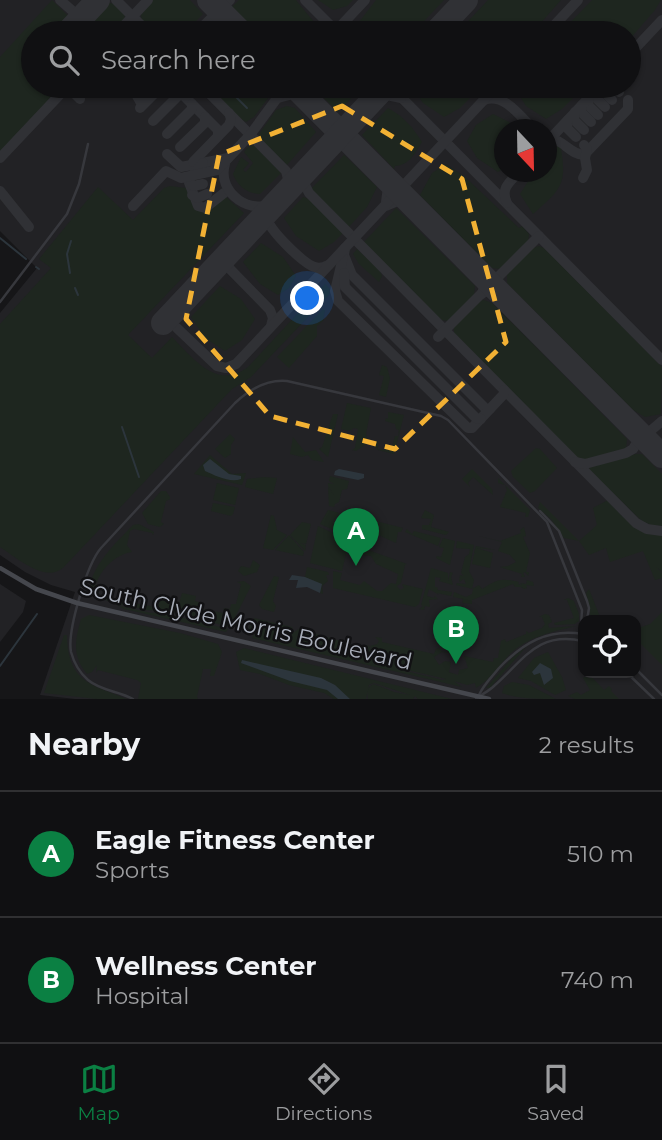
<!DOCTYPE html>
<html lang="en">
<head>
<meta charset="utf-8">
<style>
  :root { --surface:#101012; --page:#19191b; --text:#f1f3f6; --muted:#9c9d9f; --line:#303032; --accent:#0b8043 }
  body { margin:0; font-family:Montserrat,sans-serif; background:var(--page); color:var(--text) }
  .controls { position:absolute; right:21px; bottom:21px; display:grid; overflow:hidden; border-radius:14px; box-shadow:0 2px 5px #0004 }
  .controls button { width:63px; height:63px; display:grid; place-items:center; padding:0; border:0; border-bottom:2px solid var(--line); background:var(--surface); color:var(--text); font:35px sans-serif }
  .compass { position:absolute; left:494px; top:119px; width:63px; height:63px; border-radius:50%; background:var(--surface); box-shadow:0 2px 5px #0004; rotate:158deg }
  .you { position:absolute; left:308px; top:299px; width:24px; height:24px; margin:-18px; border:5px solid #fff; border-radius:50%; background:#1a73e8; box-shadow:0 0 0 10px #1a73e833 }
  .badge { display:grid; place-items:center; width:46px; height:46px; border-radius:50%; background:var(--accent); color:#fff; font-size:23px; font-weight:700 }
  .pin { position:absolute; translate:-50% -58px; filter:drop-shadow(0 2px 4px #0008) }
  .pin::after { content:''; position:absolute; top:37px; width:24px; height:21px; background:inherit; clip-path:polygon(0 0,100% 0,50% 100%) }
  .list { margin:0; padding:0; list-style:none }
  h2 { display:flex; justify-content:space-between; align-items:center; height:91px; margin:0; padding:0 28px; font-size:30px }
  h2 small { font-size:23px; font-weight:400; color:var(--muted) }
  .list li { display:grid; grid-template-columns:46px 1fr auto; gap:21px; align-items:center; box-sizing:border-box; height:126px; padding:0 28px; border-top:2px solid var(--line) }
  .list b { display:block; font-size:26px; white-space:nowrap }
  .list p { margin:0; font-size:23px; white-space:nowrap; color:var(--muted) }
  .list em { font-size:23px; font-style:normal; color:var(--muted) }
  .icon { flex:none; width:38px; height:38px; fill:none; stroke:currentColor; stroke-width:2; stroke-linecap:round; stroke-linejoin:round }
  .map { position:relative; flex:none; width:662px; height:699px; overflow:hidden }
  .search { position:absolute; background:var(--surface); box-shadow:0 2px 5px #0004; left:21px; right:21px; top:21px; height:77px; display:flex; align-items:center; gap:18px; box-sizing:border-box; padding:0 24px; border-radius:38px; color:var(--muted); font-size:26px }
  .sheet { height:343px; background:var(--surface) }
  nav { display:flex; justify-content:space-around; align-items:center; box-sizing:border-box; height:98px; border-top:2px solid var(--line); background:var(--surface); font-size:19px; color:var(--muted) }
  nav a { display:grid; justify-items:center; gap:4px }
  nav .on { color:var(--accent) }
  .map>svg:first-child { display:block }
  .built { fill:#222225; fill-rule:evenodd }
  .green { fill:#1e261f }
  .water { fill:#2c353c }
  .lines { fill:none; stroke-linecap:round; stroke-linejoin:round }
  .stream { stroke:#2c353c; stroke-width:2 }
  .taxiway { stroke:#303135; stroke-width:10 }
  .runway { stroke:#303135; stroke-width:24 }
  .street { stroke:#37383d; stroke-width:2.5 }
  .secondary { stroke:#45474d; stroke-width:4.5 }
  .marked { fill:none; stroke:#f2b134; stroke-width:5; stroke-dasharray:14 9; stroke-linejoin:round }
  .labels { text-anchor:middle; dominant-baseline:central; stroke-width:5; stroke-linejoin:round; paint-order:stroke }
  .street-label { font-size:23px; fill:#a8adb8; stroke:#111113 }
</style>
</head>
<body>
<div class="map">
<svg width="662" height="699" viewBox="0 0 662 699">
  <rect width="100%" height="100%" fill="#161618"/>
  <g class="built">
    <path d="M0,0H662V699H75L40,695L75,592L51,585L25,572L0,555V313L37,268L0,231ZM33,33H629V86H33ZM504,130H546V172H504ZM583,620H636V673H583Z"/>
    <path d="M0,584L26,601L23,612L0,642Z"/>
  </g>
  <g class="green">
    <path d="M52,0L69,17L54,33H33V86H62L0,152V57Z"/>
    <path d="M153,0H190L203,14L184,33H155L142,21L141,15Z"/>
    <path d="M239,0H296L318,27V33H258L232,7Z"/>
    <path d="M318,0H353L347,6L333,10Z"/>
    <path d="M376,0H444L413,33H355L356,26Z"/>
    <path d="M488,0H561L532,33H457Z"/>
    <path d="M592,0H661L655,10L629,40V33H560Z"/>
    <path d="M109,3L116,4L125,15L124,21L113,33H78Z"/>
    <path d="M206,86H272L271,94L254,117L246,122L236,116Z"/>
    <path d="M312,86H363L338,112Z"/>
    <path d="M412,86H482L460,108L444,117L423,103Z"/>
    <path d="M518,86H585L562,109L546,119L526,106L516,90Z"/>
    <path d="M287,106L295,108L316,132L287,165L263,143L259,134L276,110Z"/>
    <path d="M388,108C404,117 412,126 422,142C415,153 410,165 395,166L394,169L362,135Z"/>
    <path d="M493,114L509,122L516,129L504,130V168L498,172L477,158L467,141L476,125Z"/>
    <path d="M560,143C567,183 564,187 533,214L520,194L534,172H546L547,158Z"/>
    <path d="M254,145L281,173L260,194C248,194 237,186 233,174L241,157L249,163L243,170L246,172L253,163L244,152L248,147Z"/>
    <path d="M344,155L377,187L367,207L348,228L311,189Z"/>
    <path d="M446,164L464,176L519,228L522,226L529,234L528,242L500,269L492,268L420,195L432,173Z"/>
    <path d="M170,186L186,188L193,204L200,212L208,211L226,197L244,213L128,335L152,358L172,337C193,358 217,391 248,367L325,284L330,289L329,295L251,377L232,389L63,568C45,583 17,558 0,547V324L51,268L39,259L98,187L133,220L164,188Z"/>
    <path d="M303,197L309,199L343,233L334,242L319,251L296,236L284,218Z"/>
    <path d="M396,208L475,286L474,296L449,321L439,320L363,243Z"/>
    <path d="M261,243L283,257L296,276L289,288L278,295L260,284L243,262Z"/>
    <path d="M539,246L544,248L662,367L661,414L645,417L633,410L507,283V274L533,248Z"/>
    <path d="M357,249L380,270L382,276L379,282L359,264L353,254Z"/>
    <path d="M220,286L241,299L255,319L242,340L225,351L205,338L191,317Z"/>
    <path d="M484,300L492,303L627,439L626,449L584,460L578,459L454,335V326L479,301Z"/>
    <path d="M323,309L325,310L323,321L317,326V336L289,368L277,357Z"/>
    <path d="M382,365L387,367L390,378L386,397L379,395L384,376L379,375Z"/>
    <path d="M347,403L371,408L366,434L368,443L356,451L352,450L355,448L358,429L354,428L349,431L341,429Z"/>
    <path d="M388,412L404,415L394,454L378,450L373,444L378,441V449L385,450L386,446H392L395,436H398L399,430L396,429L395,424L385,421L386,418L388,419Z"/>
    <path d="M333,414H338L328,457L319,449L322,447Z"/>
    <path d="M230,434L235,439L231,445V454L225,458L215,449Z"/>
    <path d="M293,437L305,452L316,450L324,462L312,460L308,455L302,457L290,454Z"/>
    <path d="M536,448L540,449L557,468L535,491L530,493L513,477L511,471Z"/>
    <path d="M636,454H642L662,474V526L651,525L642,521L589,470L591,465Z"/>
    <path d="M210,455L232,474L246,473L242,485L194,474Z"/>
    <path d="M472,469L492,489L493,495L473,477L468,483L470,487L462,479Z"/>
    <path d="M330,476L349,481L347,489L342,490L339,502L335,504L334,507L329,506L328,487L334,495L328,486V483L334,484L329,481Z"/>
    <path d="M264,477L277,478L273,494L245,487L247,479Z"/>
    <path d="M498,478L530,510L528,517H525L526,513L500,507L507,490L505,485L498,483Z"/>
    <path d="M217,483L239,488L235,505L213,500Z"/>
    <path d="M161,491H166L170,497V499L166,501L161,522L164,524L160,527L148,524L142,513Z"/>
    <path d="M608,500C622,517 639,536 662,534V572L656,567L662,573V578L655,580L643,551L610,562L606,548L589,555L579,541L564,538L551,519L538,508L540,502L579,541L597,525L593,508Z"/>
    <path d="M213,503L235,507L233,514L231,516L211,511Z"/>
    <path d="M328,510L340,513L334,520V530L320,524Z"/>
    <path d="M425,510L434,515L431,527L449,532L446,535L422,529V525H429L431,519L421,518Z"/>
    <path d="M342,513L355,516L350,539L338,533L339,530L336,524H341L342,520L338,517Z"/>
    <path d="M271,515L274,516L277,530L287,535L273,550L263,548Z"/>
    <path d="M372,520L403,528L401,532H398L396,543L367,530Z"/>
    <path d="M302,522L311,524L306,544L300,543L306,545L305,551L290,535Z"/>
    <path d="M139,524L154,532L153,535L152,533L134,529L130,531L127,545L132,552C115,554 98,572 95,588L99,592L98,596L103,597L105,594L104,597L107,594V597L112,598V601L113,598L143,605L142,609L117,604V602H114L116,604L89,594C90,566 115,544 133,525Z"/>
    <path d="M318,526L349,541L342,571L310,563Z"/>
    <path d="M524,527L526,536L523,537L530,553L526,572H529L528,576L525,572L523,573L525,577H521L522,574L500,567L508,566L516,562L510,555L498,551L502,542L479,536L500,541L521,533L520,530Z"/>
    <path d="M407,529L412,534L414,531L441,538L438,546L405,532Z"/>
    <path d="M289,535L304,552L303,556L275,550Z"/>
    <path d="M443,538L455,541L450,565L436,558L437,556L441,557L444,548L439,547Z"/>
    <path d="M457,541L474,545L469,571L474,580L472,589L479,585L482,589C498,579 500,578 519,582L518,584L522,585L520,583L526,584L527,580L533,582L534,586L526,585L527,588L524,589L521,587H515L513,584L472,600V604L462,603L463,599L453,597L454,592L466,597L472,594L473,589L456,585L457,583L466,584L464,579L459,582L460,575L464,576L461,573L465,557L469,554L470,549L456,548Z"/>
    <path d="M476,546L495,550L477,548L493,553L490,568L472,564L474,554L476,553H474Z"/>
    <path d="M360,547L407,564L405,565L401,583L397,586L400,590L404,588L402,584L423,589L419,604L415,607L333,588V571L342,573L340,580L360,585L364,581L377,591H382L391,583L396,584L398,574L376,564L371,556L358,554Z"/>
    <path d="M253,560L260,565L257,572L244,576L238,571L241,566L250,568Z"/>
    <path d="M307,567L328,572L329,575H326L328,581L322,586L323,594L320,593L321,584L305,577Z"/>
    <path d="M431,568L448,573V581L450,572L453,573L451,577L453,585L439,581L441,578L435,577V587H437L438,590L452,592L451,596L437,593L439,595L429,589L427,596L434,598L435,596L438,599L429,600L430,607L425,606L424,610L419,609L423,606L421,605Z"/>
    <path d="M274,576L279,577L273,601L276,606L274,612L262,609L259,605Z"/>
    <path d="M244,581L251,586L230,627L169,611L144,610L145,605L154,607L157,599L179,604L182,593L196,596L195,601L202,603V609L223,613L224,608L230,609L231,604H236L241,584L237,582Z"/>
    <path d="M589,589L600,617L601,620H590V608L586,593Z"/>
    <path d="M568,598L574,601L579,614V621L575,624L555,625L554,623L574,618L567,600H564Z"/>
    <path d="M117,605L151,613L159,612L228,629L226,632L124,609Z"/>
    <path d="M662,612V665L640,643L636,647V629L650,624Z"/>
    <path d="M545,614L549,615L552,622L548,624L549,628L576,626C552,632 530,636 511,653C500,664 490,680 476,688L475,683L467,685L454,681L462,687L252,638L255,633L248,634L247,632L254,618L292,627L294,632L299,629L365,648L366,645L369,646L374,654L366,653L359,655L375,658V656C385,662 399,663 406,671L443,680L446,679L407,670C398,661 382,663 374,651L376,647L372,649L370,646L377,644L379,641L375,637L382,638V642L434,654L436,649L441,647V651L447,652L450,649L449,653L442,652L434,657L439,665L445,661L451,662L449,672L458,675L459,670L468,668L464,656L493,662L494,658H498L501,641L505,639L506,642L526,634V631L529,633L542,628L545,624L542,617H539Z"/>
    <path d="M89,615L180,633L218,644L222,652L214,676H210L211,669H203L197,697L198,699H138L141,683L137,680L98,670L96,673L97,665L92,672L87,674C72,656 75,640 81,619Z"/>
    <path d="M64,635H67C68,682 90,684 127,699H97L44,693Z"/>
    <path d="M527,646L490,688H486L512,658Z"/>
    <path d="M244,648L452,699H418L415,696L413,699H368C367,693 367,686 374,684L394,692L410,695L374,683L369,685L366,699H334L324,693L289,685L260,674L240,670L236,652Z"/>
    <path d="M548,652L562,677L566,690L555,695L531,681L518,678L534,658Z"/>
    <path d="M590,675L604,690L609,686L612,689L611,691L619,699H575L568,696L577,692L581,695L590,690L583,678Z"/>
    <path d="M512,682L529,685L556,699C538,699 518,699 502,693L504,686Z"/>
  </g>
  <g class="water">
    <path d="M210,459L229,474L241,476V479C230,483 216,476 205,471L203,465Z"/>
    <path d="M339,469L364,474V478L358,480L334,475L335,471Z"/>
    <path d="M292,575L305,577L322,584L320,593L307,587L296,588L298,580H289Z"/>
    <path d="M242,660L321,678L335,685L350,699H338L327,690L290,681L241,663Z"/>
    <path d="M540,663L551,669L553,678L544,685L540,673L534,675L532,672Z"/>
  </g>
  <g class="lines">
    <g class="stream">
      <path d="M225,86L247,108"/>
      <path d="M0,238L26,259"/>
      <path d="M36,267L39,269"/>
      <path d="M70,273L67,254L71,241"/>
      <path d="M75,288L78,295"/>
      <path d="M122,427L139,477"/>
      <path d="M0,666L37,614"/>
    </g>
    <g class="taxiway">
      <path d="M60,0L76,14L84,13L91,8"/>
      <path d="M116,0L149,33"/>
      <path d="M305,0L338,33"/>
      <path d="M117,33L148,0"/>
      <path d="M196,33L230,0"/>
      <path d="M334,33L365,0"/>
      <path d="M547,33L578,0"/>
      <path d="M629,55L662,20"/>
      <path d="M629,71L631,77"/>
      <path d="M67,86L80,99"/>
      <path d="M144,86L137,96L141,103L146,101"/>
      <path d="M174,86L218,130V136"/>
      <path d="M202,86L286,171L289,183L284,194"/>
      <path d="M390,86L662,360"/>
      <path d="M602,86L603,91L612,100"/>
      <path d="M613,86L619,92"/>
      <path d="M597,90L595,97L605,107"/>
      <path d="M278,98L293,94L310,102"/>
      <path d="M589,98L588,105L598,115"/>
      <path d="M484,100C504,92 521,117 534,130"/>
      <path d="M372,101L387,95L401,98"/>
      <path d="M582,105L581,112L591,122"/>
      <path d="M140,108L162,86"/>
      <path d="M575,112L574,120L584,130"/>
      <path d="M568,120L567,128L576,137"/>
      <path d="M153,121L178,96V90"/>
      <path d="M167,134L192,109V104"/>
      <path d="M546,138C565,139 568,154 584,155L628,109V100"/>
      <path d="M548,141L600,86"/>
      <path d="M180,147L205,123V117"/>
      <path d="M167,154L181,167L228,158"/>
      <path d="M0,158L68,86"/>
      <path d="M193,162L229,125L231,119L229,113"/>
      <path d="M203,163L188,180L198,206L205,208L224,193"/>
      <path d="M225,164C216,193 253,219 278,200"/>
      <path d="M307,170L304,183L309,193L636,523L647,529L662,531"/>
      <path d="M382,174L388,187L386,202"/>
      <path d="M187,178L193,186L203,184"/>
      <path d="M583,178L587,170L585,158L587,149L584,145"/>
      <path d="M0,191L29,227"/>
      <path d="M192,195L198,198L207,194"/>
      <path d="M507,203C500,188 510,182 519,172"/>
      <path d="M133,206L166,171L181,178L217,170L250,135L286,86"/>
      <path d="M386,206L398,201L412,204"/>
      <path d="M270,208L268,221C272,232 300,260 312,266C318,269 323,268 328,265"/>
      <path d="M235,246L228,257L229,268L270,310L273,318L271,326"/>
      <path d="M345,248L344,255L352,275L486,409H490"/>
      <path d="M343,257L335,291L338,301L468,428H472L504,394V390"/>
      <path d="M480,272L485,283L482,294"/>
      <path d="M344,273L345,287L476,418L481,419"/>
      <path d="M482,293L492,290L504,297"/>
      <path d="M177,328L217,366L226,368L236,364L497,86"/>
      <path d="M438,337L539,236"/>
      <path d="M634,428L641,432L648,433L662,421"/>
      <path d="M575,462L585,464L626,453L633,449L638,441L634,428"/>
    </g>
    <g class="runway">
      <path d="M209,0L242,33"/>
      <path d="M67,33L98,0"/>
      <path d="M435,33L466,0"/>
      <path d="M294,86L662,456"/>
      <path d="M163,323L386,86"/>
    </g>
    <g class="street">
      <path d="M0,302L67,214L79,184L88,144"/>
      <path d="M540,511L559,531L587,601L589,608L587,620"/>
      <path d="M636,669L662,695"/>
      <path d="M627,673L654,699"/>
      <path d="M479,695C484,684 492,677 499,668C523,643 548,628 583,634"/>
      <path d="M133,699C119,691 101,691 88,680C80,673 74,663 71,652C67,631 87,564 101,548L235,403C249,390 267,379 287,381L441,416L448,420L547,522L582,610L580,640"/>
      <path d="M476,699C482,694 489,691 494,686C524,660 537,631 583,641"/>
    </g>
    <path class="secondary" d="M0,568L36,589L77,603L489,699"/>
  </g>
  <path class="marked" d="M342,106L462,179L506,342L395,449L270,416L186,319L219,155Z"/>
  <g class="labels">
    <g class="street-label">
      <text transform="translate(246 624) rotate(13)">South Clyde Morris Boulevard</text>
    </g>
  </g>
</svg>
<div class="controls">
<button><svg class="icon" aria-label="locate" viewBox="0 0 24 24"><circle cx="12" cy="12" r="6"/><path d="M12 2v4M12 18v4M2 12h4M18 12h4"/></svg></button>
</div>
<svg class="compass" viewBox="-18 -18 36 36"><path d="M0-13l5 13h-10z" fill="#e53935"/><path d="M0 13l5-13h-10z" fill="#9c9d9f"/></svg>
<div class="you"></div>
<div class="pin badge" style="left:356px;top:566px">A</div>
<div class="pin badge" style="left:456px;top:664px">B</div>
<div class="search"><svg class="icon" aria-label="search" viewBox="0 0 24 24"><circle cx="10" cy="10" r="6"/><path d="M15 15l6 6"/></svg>Search here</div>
</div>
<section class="sheet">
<h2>Nearby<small>2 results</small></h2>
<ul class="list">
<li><span class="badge">A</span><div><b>Eagle Fitness Center</b><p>Sports</p></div><em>510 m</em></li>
<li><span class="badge">B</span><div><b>Wellness Center</b><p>Hospital</p></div><em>740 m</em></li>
</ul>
</section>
<nav>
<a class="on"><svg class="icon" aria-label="map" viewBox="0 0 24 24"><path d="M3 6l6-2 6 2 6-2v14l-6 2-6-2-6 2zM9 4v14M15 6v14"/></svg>Map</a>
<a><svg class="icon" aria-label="directions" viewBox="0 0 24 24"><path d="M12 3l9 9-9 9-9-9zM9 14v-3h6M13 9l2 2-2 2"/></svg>Directions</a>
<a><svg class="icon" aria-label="saved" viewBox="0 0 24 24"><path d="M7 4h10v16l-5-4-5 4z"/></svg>Saved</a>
</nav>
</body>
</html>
